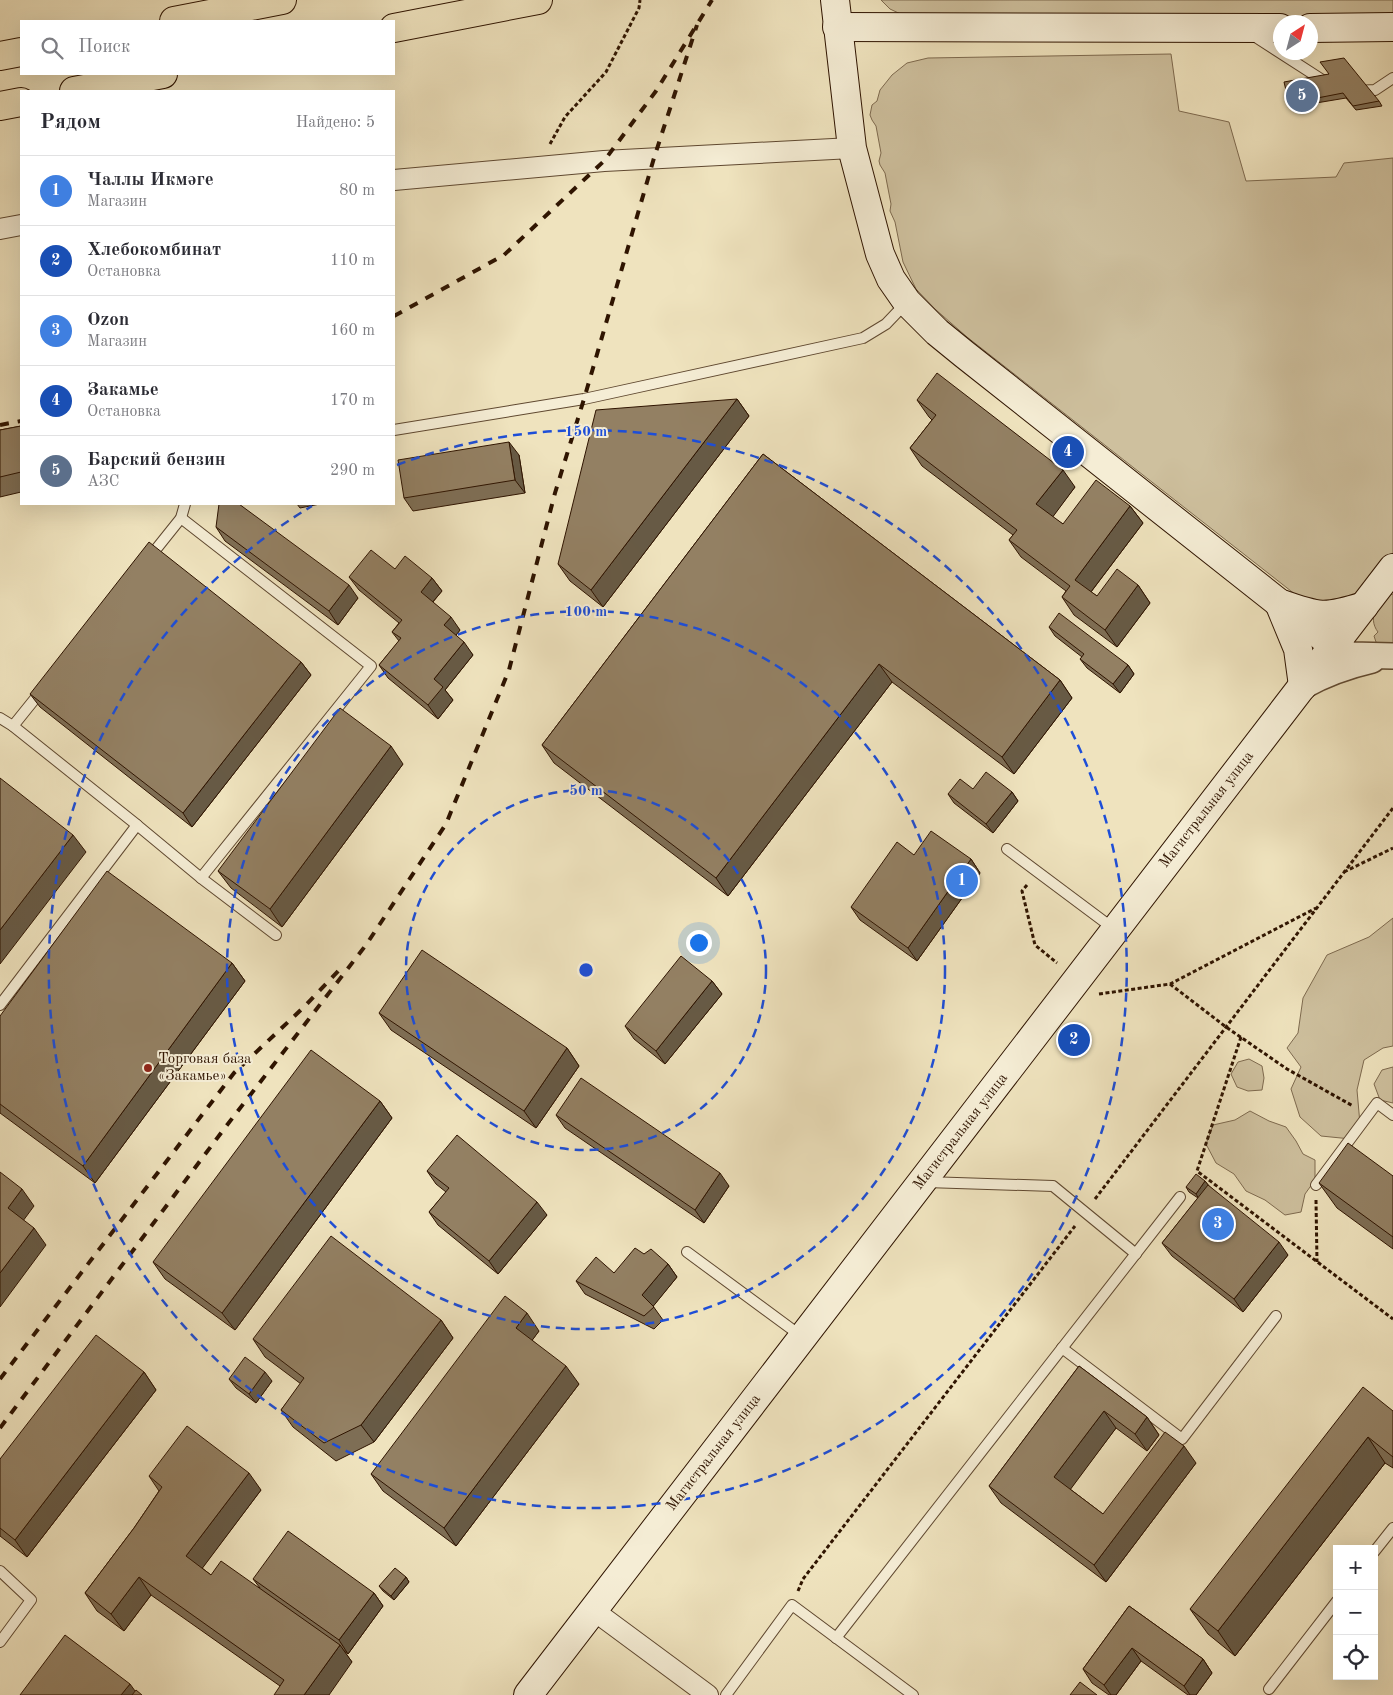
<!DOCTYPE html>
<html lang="ru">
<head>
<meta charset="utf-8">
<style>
  :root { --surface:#fff; --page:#f7f7f7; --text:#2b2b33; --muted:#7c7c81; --line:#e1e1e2; --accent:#ea580c }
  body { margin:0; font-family:"Old Standard TT",serif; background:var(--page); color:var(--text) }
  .controls { position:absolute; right:15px; bottom:15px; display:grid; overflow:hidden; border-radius:0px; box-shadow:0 5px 20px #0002 }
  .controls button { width:45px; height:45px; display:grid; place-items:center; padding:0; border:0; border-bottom:1px solid var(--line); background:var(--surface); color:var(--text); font:25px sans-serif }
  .compass { position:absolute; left:1273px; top:15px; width:45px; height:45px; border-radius:50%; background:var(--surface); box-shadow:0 5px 20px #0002; rotate:36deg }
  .you { position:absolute; left:698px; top:942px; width:18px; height:18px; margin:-12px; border:4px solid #fff; border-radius:50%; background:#1a73e8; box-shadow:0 0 0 8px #1a73e833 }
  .badge { display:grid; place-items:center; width:32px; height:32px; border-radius:50%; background:var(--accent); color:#fff; font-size:16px; font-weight:700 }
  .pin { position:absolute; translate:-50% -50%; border:2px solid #fff; box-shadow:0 1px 5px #0006 }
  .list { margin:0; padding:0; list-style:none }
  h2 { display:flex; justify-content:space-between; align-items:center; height:65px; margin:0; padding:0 20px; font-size:21px }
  h2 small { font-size:16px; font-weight:400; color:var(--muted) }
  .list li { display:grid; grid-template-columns:32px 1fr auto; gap:15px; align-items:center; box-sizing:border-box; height:70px; padding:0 20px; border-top:1px solid var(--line) }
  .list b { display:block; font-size:19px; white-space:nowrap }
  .list p { margin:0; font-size:16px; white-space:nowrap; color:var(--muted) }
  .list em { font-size:16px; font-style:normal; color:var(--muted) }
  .icon { flex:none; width:28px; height:28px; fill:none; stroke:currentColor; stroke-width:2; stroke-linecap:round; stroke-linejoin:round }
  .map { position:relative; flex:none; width:1393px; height:1695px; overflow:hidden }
  .search { position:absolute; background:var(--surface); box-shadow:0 5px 20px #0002; left:20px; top:20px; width:375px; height:55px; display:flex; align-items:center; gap:12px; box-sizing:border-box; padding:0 18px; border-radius:0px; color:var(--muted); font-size:19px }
  .panel { position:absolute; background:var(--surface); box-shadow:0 5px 20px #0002; left:20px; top:90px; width:375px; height:415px; border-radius:0px }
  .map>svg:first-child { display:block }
  .green { fill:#cec09e; stroke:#7e6a4f }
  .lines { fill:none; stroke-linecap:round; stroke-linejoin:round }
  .service-casing { stroke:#5f4830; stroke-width:12 }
  .minor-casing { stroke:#5f4830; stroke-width:22 }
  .tertiary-casing { stroke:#5f4830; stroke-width:28 }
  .secondary-casing { stroke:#2f1400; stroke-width:30 }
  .primary-casing { stroke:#2f1400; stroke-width:30 }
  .path { stroke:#2f1400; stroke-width:3; stroke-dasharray:4 2.5; stroke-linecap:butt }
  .service { stroke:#f5edd5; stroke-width:10 }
  .minor { stroke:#f5edd5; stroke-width:20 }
  .tertiary { stroke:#f5edd5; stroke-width:25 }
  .secondary { stroke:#f5edd5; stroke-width:28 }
  .primary { stroke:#efe3be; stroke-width:28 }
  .rail { stroke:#2f1400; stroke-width:4; stroke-dasharray:9 9; stroke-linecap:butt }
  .wall { fill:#7e6e55; stroke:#2f1400 }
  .shaded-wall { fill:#675a45; stroke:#2f1400 }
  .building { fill:#938063; stroke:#2f1400 }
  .ring { fill:none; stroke:#1d4ed8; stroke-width:2.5; stroke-dasharray:9 6 }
  .poi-dot { fill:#8f2418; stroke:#f5edd5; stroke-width:2 }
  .labels { text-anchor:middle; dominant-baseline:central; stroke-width:4; stroke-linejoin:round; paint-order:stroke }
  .street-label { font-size:15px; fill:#2f1400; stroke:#f5edd5 }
  .poi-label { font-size:15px; fill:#2f1400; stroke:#f5edd5; text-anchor:start }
  .centre { fill:#1d4ed8; stroke:#f5edd5; stroke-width:2.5 }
  .ring-label { font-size:15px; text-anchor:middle; font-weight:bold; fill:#1d4ed8; stroke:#f5edd5; stroke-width:4; stroke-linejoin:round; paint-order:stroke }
</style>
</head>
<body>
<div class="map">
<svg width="1393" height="1695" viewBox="0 0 1393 1695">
  <rect width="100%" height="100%" fill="#efe3be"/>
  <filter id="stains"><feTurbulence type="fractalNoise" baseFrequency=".004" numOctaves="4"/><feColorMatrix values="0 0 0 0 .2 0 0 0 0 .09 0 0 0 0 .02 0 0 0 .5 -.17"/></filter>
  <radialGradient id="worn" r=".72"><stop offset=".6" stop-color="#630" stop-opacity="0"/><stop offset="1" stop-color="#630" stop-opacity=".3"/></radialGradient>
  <g class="green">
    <path d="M881,0H1393V16L1200,19L907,17L890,9Z"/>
    <path d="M1171,54L1179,111L1229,122L1246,181L1336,177L1344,163L1393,158V554L1365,591L1351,601L1326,605L1296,595L967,337L935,309L916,289L903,262L895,222L890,211L891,204L885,173L880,165L879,161L881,153L876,126L872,120L870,115L872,105L877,101L880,90L892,75L907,63L928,58Z"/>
    <path d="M1393,594V647L1384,648L1376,642L1374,636L1378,632C1367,618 1377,598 1393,594Z"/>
    <path d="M1393,918V1046L1383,1048L1364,1060L1357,1090L1360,1124L1351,1139L1321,1136L1300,1117L1291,1089L1301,1067L1287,1048L1298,1033L1303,998L1327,955L1369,937Z"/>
    <path d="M1249,1059L1262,1066L1264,1078L1262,1090L1248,1091L1237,1087L1231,1074L1238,1062Z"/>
    <path d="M1393,1067V1103L1380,1100L1374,1084L1382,1070Z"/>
    <path d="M1250,1111L1269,1121L1286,1127L1296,1141L1303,1154L1315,1160V1180L1305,1194L1301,1212L1285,1215L1265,1200L1246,1191L1234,1174L1216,1163L1206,1144L1213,1125L1235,1120Z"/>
  </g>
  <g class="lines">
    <g class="service-casing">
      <g id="service">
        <path d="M1251,34L1327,83"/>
        <path d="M1356,91L1375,90L1393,78"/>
        <path d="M394,430L584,399L863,338L886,324L906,303"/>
        <path d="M181,518L371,666L201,878"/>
        <path d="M149,558L181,518L185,504"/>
        <path d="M0,718L13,726"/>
        <path d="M137,825L201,878L276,935"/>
        <path d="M1007,849L1114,929"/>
        <path d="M0,1005L137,825L13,726L42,690"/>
        <path d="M926,1182L1053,1186L1136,1254"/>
        <path d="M1316,1185L1377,1103L1393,1115"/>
        <path d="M687,1252L801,1336"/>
        <path d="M1062,1348L1182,1439L1276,1316"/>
        <path d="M1374,1552L1393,1528"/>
        <path d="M0,1571L31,1600L0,1642"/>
        <path d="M836,1638L1180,1197"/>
        <path d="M1269,1689L1337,1601"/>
        <path d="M726,1695L792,1605L913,1695"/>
      </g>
    </g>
    <g class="minor-casing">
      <g id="minor">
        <path d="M394,180L604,161L852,148"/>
        <path d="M0,229L21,225"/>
        <path d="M593,1610L708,1695"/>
      </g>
    </g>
    <g class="tertiary-casing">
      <g id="tertiary">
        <path d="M1281,604L1332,647L1352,655L1393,656"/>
        <path d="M1303,686C1326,673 1346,666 1372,660"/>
      </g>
    </g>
    <g class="secondary-casing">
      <g id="secondary">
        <path d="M835,0L852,148L880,254L891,279L907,302L937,332L964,354L1279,603C1319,617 1323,619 1364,606"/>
        <path d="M837,27L1280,28"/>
        <path d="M1310,28L1393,27"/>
        <path d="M1279,603L1298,649L1303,686"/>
        <path d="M528,1695L1393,568"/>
      </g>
    </g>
    <g class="primary-casing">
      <g id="primary">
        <path d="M174,21L282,0"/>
        <path d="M394,28L538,0"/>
        <path d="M0,56L21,52"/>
        <path d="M74,91L163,74"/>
        <path d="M0,106L21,102"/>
      </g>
    </g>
    <g class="path">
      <path d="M550,144L565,117L606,72L639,8L640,0"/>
      <path d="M1344,872L1393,848"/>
      <path d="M1027,885L1022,891L1035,945L1057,963"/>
      <path d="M1170,984L1226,1027L1287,1069L1353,1106"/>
      <path d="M1099,994L1170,984L1316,908"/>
      <path d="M1241,1037L1197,1171L1393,1319"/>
      <path d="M1095,1199L1393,808"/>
      <path d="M1316,1200L1317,1262"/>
      <path d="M798,1591L803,1579L1075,1226"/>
    </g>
    <use href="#service" class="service"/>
    <use href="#minor" class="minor"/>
    <use href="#tertiary" class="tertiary"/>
    <use href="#secondary" class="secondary"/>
    <use href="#primary" class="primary"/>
    <g class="rail">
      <path d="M394,316L504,255L604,161L656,91L712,0"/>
      <path d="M0,425L21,421"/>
      <path d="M0,1379L234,1073L305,1006L340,969"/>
      <path d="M0,1428L224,1129L366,945L446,824L509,670L555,493L584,399L654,158L697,25"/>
    </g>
  </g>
  <g class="wall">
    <path d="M1329,74L1379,101L1382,106L1356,110L1346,98L1310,104L1311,108L1293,111L1290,107Z"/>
    <path d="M737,399L749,416L603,607L570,581L558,564Z"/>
    <path d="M917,400L1075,487L1052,517L1063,524L1130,506L1143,523L1091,592L1097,596L1138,585L1150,603L1117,647L1074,615L1062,597L1066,591L1021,557L1009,540L1013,535L922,466L910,448L932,420L929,417Z"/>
    <path d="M21,426V492L0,497V430Z"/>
    <path d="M763,454L1060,680L1072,698L1014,774L892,682L728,896L554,763L542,745Z"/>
    <path d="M519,455L525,493L413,511L404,498Z"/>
    <path d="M297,504H320L300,508Z"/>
    <path d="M216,527L358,598L338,625L225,541Z"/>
    <path d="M395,569L432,578L442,591L433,602L460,630L456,635L473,655L445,690L453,700L438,719L388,678L379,665L399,641L392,632L399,623L359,590L349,577Z"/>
    <path d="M1049,627L1128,665L1134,674L1120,693L1087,668L1080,659L1082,657L1055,636Z"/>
    <path d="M301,662L311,675L192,827L40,707L30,694Z"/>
    <path d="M403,764L282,927L231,888L218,871Z"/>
    <path d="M1012,792L1018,801L993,833L954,803L948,794Z"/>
    <path d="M914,855L971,859L980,873L917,961L860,920L851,907Z"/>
    <path d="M232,963L245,981L95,1183L0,1113V1016Z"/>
    <path d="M712,981L722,994L665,1064L634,1039L625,1026Z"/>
    <path d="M379,1013L567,1048L579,1066L536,1128L391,1030Z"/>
    <path d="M380,1101L392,1118L235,1330L165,1279L153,1262Z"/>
    <path d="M556,1115L729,1186L704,1223L565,1128Z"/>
    <path d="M427,1171L547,1215L498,1274L438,1225L429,1212L446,1192L436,1184Z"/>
    <path d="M1393,1176V1249L1337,1208L1319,1183Z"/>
    <path d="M1205,1181L1209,1186L1288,1255L1243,1312L1172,1256L1162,1243L1198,1198L1189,1192L1186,1187Z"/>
    <path d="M644,1254L668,1264L677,1277L653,1306L663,1320L654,1329L585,1294L576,1281L614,1273Z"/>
    <path d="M441,1320L453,1338L374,1442L336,1461L293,1427L281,1410L301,1384L265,1357L253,1339Z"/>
    <path d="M539,1331L532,1340L579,1384L456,1546L383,1491L371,1474Z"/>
    <path d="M1079,1366L1147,1417L1159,1435L1147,1451L1116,1428L1070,1489L1103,1514L1196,1463L1106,1582L1001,1503L989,1486Z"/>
    <path d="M144,1372L156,1390L27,1557L0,1536V1459Z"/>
    <path d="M229,1379L272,1381L256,1403L236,1388Z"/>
    <path d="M1393,1411V1468L1385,1463L1235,1656L1208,1634L1190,1609Z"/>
    <path d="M149,1476L261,1490L202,1568L211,1575L260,1588L253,1579L374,1593L383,1606L348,1654L343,1650L352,1662L280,1686L151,1595L124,1631L97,1611L85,1593L134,1528L159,1491Z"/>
    <path d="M406,1577L409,1582L394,1600L383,1591L379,1586Z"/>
    <path d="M1129,1606L1203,1659L1212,1673L1196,1695H1188L1141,1661L1116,1695H1109L1092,1683L1083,1669Z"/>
  </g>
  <g class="shaded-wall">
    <path d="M737,399L749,416L603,607L591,590Z"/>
    <path d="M509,442L519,455L525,493L515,480Z"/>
    <path d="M1063,470L1075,487L1049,522L1036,504Z"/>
    <path d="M1130,506L1143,523L1087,597L1075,580Z"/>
    <path d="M432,578L442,591L430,605L421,592Z"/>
    <path d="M349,585L358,598L338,625L329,611Z"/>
    <path d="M1138,585L1150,603L1117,647L1105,630Z"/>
    <path d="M451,617L460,630L453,639L444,625Z"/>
    <path d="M464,642L473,655L445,690L453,700L438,719L428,705L434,679Z"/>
    <path d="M301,662L311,675L192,827L183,813Z"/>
    <path d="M879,664L892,682L728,896L716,878Z"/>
    <path d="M1128,665L1134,674L1120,693L1113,684Z"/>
    <path d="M1060,680L1072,698L1014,774L1002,757Z"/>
    <path d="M391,746L403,764L282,927L270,909Z"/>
    <path d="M1012,792L1018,801L993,833L986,824Z"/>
    <path d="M73,835L86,852L0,964V930Z"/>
    <path d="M971,859L980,873L917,961L908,948Z"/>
    <path d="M232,963L245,981L95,1183L83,1166Z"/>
    <path d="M712,981L722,994L665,1064L656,1051Z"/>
    <path d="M567,1048L579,1066L536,1128L524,1111Z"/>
    <path d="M380,1101L392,1118L235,1330L222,1313Z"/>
    <path d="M720,1173L729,1186L704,1223L695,1210Z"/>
    <path d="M1205,1181L1209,1186L1199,1199L1196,1194Z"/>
    <path d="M22,1189L34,1206L20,1225L8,1208Z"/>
    <path d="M537,1202L547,1215L498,1274L489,1261Z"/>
    <path d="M34,1228L46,1245L0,1307V1273Z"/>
    <path d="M1279,1242L1288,1255L1243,1312L1234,1299Z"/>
    <path d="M668,1264L677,1277L651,1309L642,1295Z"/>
    <path d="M527,1313L539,1331L528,1346L516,1328Z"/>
    <path d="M441,1320L453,1338L374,1442L361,1425Z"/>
    <path d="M566,1366L579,1384L456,1546L444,1528Z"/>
    <path d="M144,1372L156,1390L27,1557L15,1540Z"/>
    <path d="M265,1372L272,1381L256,1403L249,1394Z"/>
    <path d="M1104,1411L1116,1428L1067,1494L1054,1477Z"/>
    <path d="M1147,1417L1159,1435L1147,1451L1135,1434Z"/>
    <path d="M1368,1437L1385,1463L1235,1656L1218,1631Z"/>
    <path d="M1184,1446L1196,1463L1106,1582L1094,1565Z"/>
    <path d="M249,1473L261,1490L198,1574L186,1556Z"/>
    <path d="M139,1577L151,1595L124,1631L111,1614Z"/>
    <path d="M406,1577L409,1582L394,1600L391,1596Z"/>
    <path d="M374,1593L383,1606L348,1654L339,1640Z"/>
    <path d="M340,1645L352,1662L329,1695H304Z"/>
    <path d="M1132,1648L1141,1661L1116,1695H1111L1104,1685Z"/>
    <path d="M1203,1659L1212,1673L1196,1695H1190L1184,1686Z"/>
    <path d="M130,1684L138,1695H121Z"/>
  </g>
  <g class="building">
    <path d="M1344,58L1379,101L1353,106L1343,93L1307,100L1308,103L1290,107L1284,82L1329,74L1320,62Z"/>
    <path d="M937,373L1063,470L1036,504L1063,524L1096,480L1130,506L1075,580L1097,596L1117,569L1138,585L1105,630L1062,597L1070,586L1009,540L1017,530L910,448L936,415L917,400Z"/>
    <path d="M737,399L591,590L558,564L596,410Z"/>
    <path d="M21,426V472L0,477V430Z"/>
    <path d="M509,442L515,480L404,498L398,460Z"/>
    <path d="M763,454L1060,680L1002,757L879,664L716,878L542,745Z"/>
    <path d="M219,504H239L349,585L329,611L216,527Z"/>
    <path d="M149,542L301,662L183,813L30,694Z"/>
    <path d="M371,550L395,569L405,556L432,578L421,592L451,617L444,625L464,642L434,679L443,687L428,705L379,665L401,638L392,632L402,620L349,577Z"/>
    <path d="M1059,613L1128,665L1113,684L1080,659L1084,654L1049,627Z"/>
    <path d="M340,708L391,746L270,909L218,871Z"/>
    <path d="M986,772L1012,792L986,824L948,794L960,779L973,789Z"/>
    <path d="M0,778L73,835L0,930Z"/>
    <path d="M931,831L971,859L908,948L851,907L897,842L914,855Z"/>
    <path d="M107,871L232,963L83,1166L0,1104V1016Z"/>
    <path d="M422,950L567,1048L524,1111L379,1013Z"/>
    <path d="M681,956L712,981L656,1051L625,1026Z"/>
    <path d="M311,1050L380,1101L222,1313L153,1262Z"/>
    <path d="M581,1078L720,1173L695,1210L556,1115Z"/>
    <path d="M457,1135L537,1202L489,1261L429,1212L449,1188L427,1171Z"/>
    <path d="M1348,1143L1393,1176V1237L1319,1183Z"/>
    <path d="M0,1172L22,1189L8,1208L34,1228L0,1273Z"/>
    <path d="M1196,1174L1205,1181L1196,1194L1186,1187Z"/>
    <path d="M1208,1185L1279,1242L1234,1299L1162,1243Z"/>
    <path d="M331,1236L441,1320L361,1425L324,1443L281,1410L304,1378L253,1339Z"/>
    <path d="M635,1248L644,1254L651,1249L668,1264L642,1295L654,1307L644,1316L576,1281L596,1257L614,1273Z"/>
    <path d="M505,1296L527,1313L516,1328L566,1366L444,1528L371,1474Z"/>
    <path d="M96,1335L144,1372L15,1540L0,1528V1459Z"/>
    <path d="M245,1357L265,1372L249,1394L229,1379Z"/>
    <path d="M1079,1366L1147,1417L1135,1434L1104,1411L1054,1477L1103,1514L1165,1432L1184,1446L1094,1565L989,1486Z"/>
    <path d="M1363,1387L1393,1411V1457L1368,1437L1218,1631L1190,1609Z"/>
    <path d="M187,1426L249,1473L186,1556L211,1575L221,1561L340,1645L304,1695H274L284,1680L139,1577L111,1614L85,1593L134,1528L162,1487L149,1476Z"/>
    <path d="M288,1531L374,1593L339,1640L253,1579Z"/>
    <path d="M395,1568L406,1577L391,1596L379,1586Z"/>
    <path d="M1129,1606L1203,1659L1184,1686L1132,1648L1104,1685L1083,1669Z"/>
    <path d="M65,1635L130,1684L121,1695H20Z"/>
    <path d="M1080,1682L1097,1695H1070Z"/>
    <path d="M136,1690L142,1695H132Z"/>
  </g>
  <g class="ring">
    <circle cx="586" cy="970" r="180"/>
    <circle cx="586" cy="970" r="359"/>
    <path d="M397 465A539 539 0 1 1 312 506"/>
  </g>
  <circle class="poi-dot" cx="148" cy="1068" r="5"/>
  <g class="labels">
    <g class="street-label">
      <text transform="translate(1207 810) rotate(-52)">Магистральная улица</text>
      <text transform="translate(961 1132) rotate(-52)">Магистральная улица</text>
      <text transform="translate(714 1453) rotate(-52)">Магистральная улица</text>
    </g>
    <g class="poi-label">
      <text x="158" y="1059">Торговая база<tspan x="158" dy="17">«Закамье»</tspan></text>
    </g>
  </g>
  <circle cx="586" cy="970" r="8" class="centre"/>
  <g class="ring-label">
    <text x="586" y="436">150 m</text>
    <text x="586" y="616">100 m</text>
    <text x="586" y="795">50 m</text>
  </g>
  <rect width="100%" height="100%" filter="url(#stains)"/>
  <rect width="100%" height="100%" fill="url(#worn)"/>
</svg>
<div class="controls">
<button>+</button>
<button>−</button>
<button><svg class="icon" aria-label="locate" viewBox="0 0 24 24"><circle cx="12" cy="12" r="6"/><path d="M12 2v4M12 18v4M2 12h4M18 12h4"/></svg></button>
</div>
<svg class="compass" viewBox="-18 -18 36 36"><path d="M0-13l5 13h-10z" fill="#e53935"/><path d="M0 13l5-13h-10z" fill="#7c7c81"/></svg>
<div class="you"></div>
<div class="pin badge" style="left:962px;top:881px;background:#3f7fe0">1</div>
<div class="pin badge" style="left:1074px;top:1040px;background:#1a4fb4">2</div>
<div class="pin badge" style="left:1218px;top:1224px;background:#3f7fe0">3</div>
<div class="pin badge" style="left:1068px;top:452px;background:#1a4fb4">4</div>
<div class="pin badge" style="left:1302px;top:96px;background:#5c6f8a">5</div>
<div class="search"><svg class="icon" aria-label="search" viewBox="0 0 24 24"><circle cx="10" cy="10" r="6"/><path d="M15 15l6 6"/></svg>Поиск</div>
<section class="panel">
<h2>Рядом<small>Найдено: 5</small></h2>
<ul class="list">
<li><span class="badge" style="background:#3f7fe0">1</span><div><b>Чаллы Икмәге</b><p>Магазин</p></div><em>80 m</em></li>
<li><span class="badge" style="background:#1a4fb4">2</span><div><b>Хлебокомбинат</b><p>Остановка</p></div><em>110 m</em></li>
<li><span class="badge" style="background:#3f7fe0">3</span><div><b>Ozon</b><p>Магазин</p></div><em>160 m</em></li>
<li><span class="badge" style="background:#1a4fb4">4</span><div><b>Закамье</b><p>Остановка</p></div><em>170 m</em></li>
<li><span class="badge" style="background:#5c6f8a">5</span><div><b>Барский бензин</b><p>АЗС</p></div><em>290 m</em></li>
</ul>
</section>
</div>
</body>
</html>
